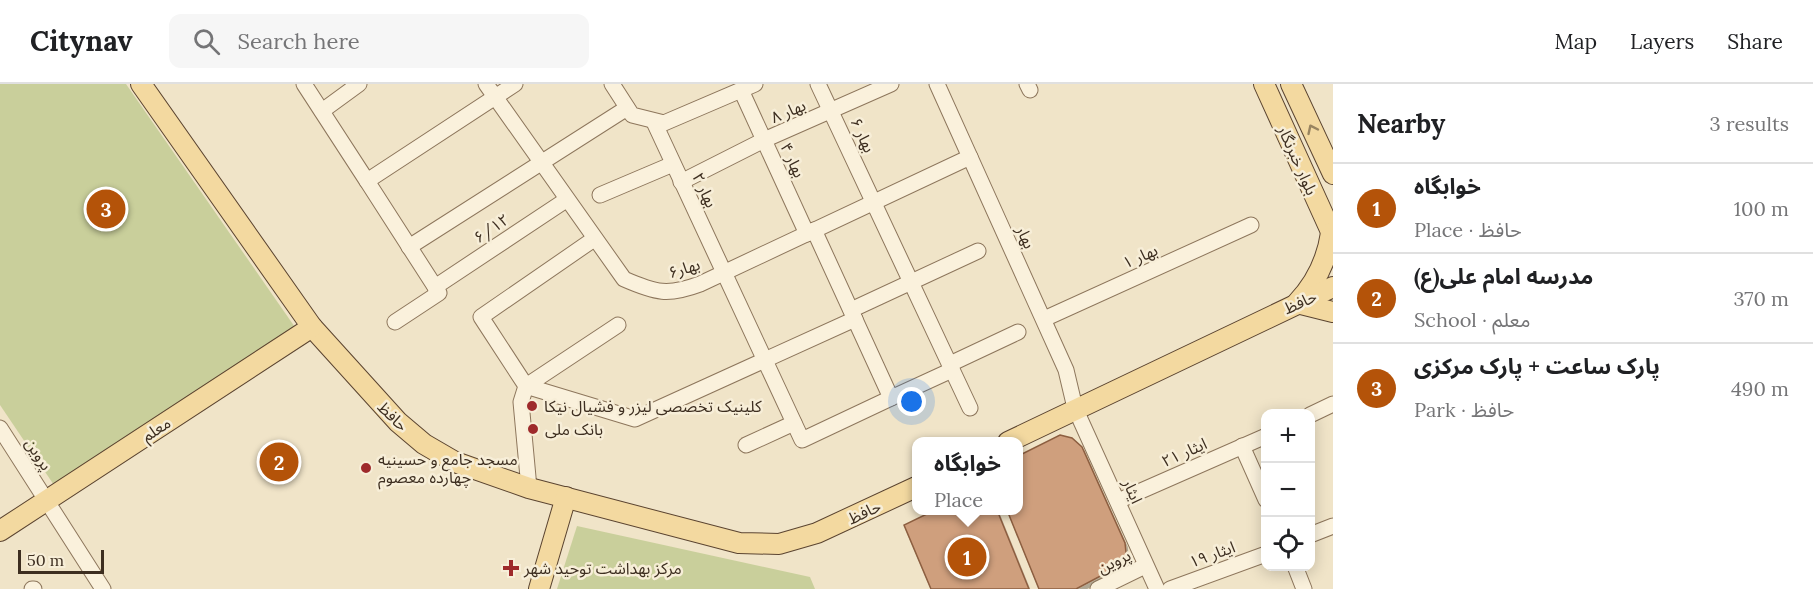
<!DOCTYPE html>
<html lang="en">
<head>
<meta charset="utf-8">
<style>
  :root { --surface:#fff; --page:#f6f6f6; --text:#202124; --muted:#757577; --line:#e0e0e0; --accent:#b45309 }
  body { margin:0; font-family:Lora,"Noto Sans Arabic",serif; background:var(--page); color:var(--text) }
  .controls { position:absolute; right:18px; bottom:18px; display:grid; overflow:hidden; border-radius:12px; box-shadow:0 3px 15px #0003 }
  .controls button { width:54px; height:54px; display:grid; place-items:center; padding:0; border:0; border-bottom:2px solid var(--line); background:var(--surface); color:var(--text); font:30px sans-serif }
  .scale { position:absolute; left:18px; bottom:15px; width:86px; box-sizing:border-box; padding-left:6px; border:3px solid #3d2e20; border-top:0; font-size:16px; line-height:21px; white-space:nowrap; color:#3d2e20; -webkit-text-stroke:4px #f7eed8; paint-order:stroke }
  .you { position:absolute; left:912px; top:318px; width:21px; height:21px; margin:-15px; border:4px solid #fff; border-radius:50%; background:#1a73e8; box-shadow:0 0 0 9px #1a73e833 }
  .badge { display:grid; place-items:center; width:39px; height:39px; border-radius:50%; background:var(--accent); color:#fff; font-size:20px; font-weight:700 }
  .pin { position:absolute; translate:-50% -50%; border:3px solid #fff; box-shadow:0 2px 6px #0006 }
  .popup { position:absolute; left:912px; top:353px; width:111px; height:78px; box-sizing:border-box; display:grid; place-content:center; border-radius:12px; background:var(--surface); filter:drop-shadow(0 2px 4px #0005); font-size:20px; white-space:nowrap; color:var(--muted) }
  .popup b { font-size:22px; color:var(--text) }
  .popup::after { content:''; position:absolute; left:50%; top:100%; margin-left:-12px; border:12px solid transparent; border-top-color:var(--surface) }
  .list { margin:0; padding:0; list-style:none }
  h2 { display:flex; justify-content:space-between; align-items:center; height:78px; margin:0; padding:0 24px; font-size:26px }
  h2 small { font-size:20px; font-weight:400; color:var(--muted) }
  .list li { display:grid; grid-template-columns:39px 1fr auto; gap:18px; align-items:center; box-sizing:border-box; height:90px; padding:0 24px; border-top:2px solid var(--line) }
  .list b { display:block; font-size:22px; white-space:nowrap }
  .list p { margin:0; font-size:20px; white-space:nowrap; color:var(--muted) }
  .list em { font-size:20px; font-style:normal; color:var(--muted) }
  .icon { flex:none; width:33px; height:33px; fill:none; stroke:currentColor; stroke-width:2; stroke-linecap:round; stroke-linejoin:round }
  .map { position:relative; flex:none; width:1333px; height:505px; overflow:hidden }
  header { display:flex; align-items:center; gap:36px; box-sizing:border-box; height:84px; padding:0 30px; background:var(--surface); border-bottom:2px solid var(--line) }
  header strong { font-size:28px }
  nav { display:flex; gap:33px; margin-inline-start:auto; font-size:21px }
  .search { width:420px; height:54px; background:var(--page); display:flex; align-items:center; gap:15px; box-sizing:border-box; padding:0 21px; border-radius:12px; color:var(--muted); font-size:22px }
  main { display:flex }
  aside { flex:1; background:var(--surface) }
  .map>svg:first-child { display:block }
  .green { fill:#c9cf9b }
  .building { fill:#cf9f7d; stroke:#8d5f41; stroke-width:1.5; filter:url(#shadow) }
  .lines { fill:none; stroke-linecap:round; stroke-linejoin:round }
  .minor-casing { stroke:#8d765c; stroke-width:17 }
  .major-casing { stroke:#5b4430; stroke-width:22 }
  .minor { stroke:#faf1dc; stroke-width:15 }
  .major { stroke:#f3d9a0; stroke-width:20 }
  .oneway { stroke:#988460 }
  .poi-dot { fill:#9e2a2b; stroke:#f7eed8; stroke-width:2 }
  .labels { text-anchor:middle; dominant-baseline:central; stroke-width:5; stroke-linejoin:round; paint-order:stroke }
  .street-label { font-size:16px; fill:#3d2e20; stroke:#f7eed8 }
  .poi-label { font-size:16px; fill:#3d2e20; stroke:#f7eed8; text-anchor:start }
</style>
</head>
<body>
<header>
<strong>Citynav</strong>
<div class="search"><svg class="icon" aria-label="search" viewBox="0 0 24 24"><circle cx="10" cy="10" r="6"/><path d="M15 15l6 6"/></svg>Search here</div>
<nav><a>Map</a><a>Layers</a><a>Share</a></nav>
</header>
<main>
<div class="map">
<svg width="1333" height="505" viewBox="0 0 1333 505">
  <defs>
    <filter id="shadow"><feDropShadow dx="2" dy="4" stdDeviation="0" flood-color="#0004"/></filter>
  </defs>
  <rect width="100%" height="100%" fill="#f0e4c8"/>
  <g class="green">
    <path d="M0,0H126L299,249L60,410L0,321Z"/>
    <path d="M577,442L810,493L815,505H557Z"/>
  </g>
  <g class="building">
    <path d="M1060,351L1072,354L1082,363L1125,459L1127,478L1076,505H1039L1007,426H1018V372Z"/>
    <path d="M935,426H997L1029,505H931L904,441Z"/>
  </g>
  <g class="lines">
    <g class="minor-casing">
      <g id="minor">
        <path d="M304,0L367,97"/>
        <path d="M486,0L624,195C656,209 668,212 700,200L970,73"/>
        <path d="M612,0L632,31L664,39L755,0"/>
        <path d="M818,0L970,324"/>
        <path d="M937,0L1066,286L1075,324L1157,505"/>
        <path d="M1027,0L1030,6"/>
        <path d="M741,6L807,150"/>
        <path d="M322,27L359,0"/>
        <path d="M654,38L802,356L891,314"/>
        <path d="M681,98L764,56L891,0"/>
        <path d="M600,111L673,80"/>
        <path d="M814,146L891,314L952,286"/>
        <path d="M409,163L627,24"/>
        <path d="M435,203L566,116"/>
        <path d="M851,226L978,167"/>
        <path d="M1044,235L1251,141"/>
        <path d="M395,238L439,209L367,97L515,0"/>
        <path d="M618,241L526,302L635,335L855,235"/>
        <path d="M950,280L1018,248"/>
        <path d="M1310,331L1333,320"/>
        <path d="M0,344L103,505"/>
        <path d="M746,361L794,339"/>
        <path d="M1242,362L1266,416"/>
        <path d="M529,404L521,318L526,302L481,233L594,155"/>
        <path d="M1118,417L1266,352"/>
        <path d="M1310,451L1333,442"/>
        <path d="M1295,482L1304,505"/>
        <path d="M32,505H34"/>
        <path d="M1098,505L1145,482"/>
        <path d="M1170,505L1266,470"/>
      </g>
    </g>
    <g class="major-casing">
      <g id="major">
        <path d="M141,0L312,243L398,338L424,360L455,378L529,404L739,459L779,460L817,449L916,403"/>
        <path d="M1264,0L1333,152"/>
        <path d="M1291,0L1333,90"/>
        <path d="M1331,149C1327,176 1316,199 1297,219L1333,228"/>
        <path d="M1008,358L1333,203"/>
        <path d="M0,447L312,243"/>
        <path d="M539,505L566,413"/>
      </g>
    </g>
    <use href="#minor" class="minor"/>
    <use href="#major" class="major"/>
  </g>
  <defs><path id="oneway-chevron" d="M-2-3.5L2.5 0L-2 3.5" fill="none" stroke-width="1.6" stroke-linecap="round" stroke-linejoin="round" transform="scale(1.5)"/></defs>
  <use class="oneway" href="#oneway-chevron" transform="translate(1312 45) rotate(-115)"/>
  <g class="poi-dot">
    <circle cx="532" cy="322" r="6"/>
    <circle cx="533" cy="345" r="6"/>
    <circle cx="366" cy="384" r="6"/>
    <path d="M508 475h6v6h6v6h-6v6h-6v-6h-6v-6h6z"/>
  </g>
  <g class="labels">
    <g class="street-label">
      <text transform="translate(788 27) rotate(-23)">بهار ۸</text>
      <text transform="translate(863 51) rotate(65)">بهار ۶</text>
      <text transform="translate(793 76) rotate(65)">بهار ۴</text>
      <text transform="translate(1298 76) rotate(66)">بلوار خبرنگار</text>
      <text transform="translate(705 106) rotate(65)">بهار ۲</text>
      <text transform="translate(491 144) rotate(-34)">۶/۱۲</text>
      <text transform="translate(1026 153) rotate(66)">بهار</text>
      <text transform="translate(1140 172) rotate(-24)">بهار ۱</text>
      <text transform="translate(684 184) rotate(-17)">بهار۶</text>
      <text transform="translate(1300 218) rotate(-24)">حافظ</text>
      <text transform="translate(393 332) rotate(44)">حافظ</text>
      <text transform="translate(156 345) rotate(-33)">معلم</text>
      <text transform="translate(1184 368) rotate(-24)">ایثار ۲۱</text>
      <text transform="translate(39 370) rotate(57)">پروین</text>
      <text transform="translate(1133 407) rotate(66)">ایثار</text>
      <text transform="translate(864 428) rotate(-25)">حافظ</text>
      <text transform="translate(1212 470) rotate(-20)">ایثار ۱۹</text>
      <text transform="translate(1114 477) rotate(-26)">پروین</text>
    </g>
    <g class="poi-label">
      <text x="544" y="322">کلینیک تخصصی لیزر و فشیال نیکا</text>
      <text x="545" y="345">بانک ملی</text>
      <text x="378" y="375">مسجد جامع و حسینیه<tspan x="378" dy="18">چهارده معصوم</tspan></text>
      <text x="524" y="484">مرکز بهداشت توحید شهر</text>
    </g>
  </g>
</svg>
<div class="controls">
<button>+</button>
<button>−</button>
<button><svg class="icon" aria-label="locate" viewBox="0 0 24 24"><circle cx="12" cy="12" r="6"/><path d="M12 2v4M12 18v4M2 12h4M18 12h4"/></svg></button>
</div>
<div class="scale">50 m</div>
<div class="you"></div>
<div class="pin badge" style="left:967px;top:473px">1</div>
<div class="popup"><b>خوابگاه</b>Place</div>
<div class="pin badge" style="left:279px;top:378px">2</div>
<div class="pin badge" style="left:106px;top:125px">3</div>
</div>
<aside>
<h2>Nearby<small>3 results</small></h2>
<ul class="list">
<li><span class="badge">1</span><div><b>خوابگاه</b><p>Place · حافظ</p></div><em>100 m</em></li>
<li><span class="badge">2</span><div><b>مدرسه امام علی(ع)</b><p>School · معلم</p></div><em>370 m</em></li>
<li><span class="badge">3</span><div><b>پارک ساعت + پارک مرکزی</b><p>Park · حافظ</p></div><em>490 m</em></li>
</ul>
</aside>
</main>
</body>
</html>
